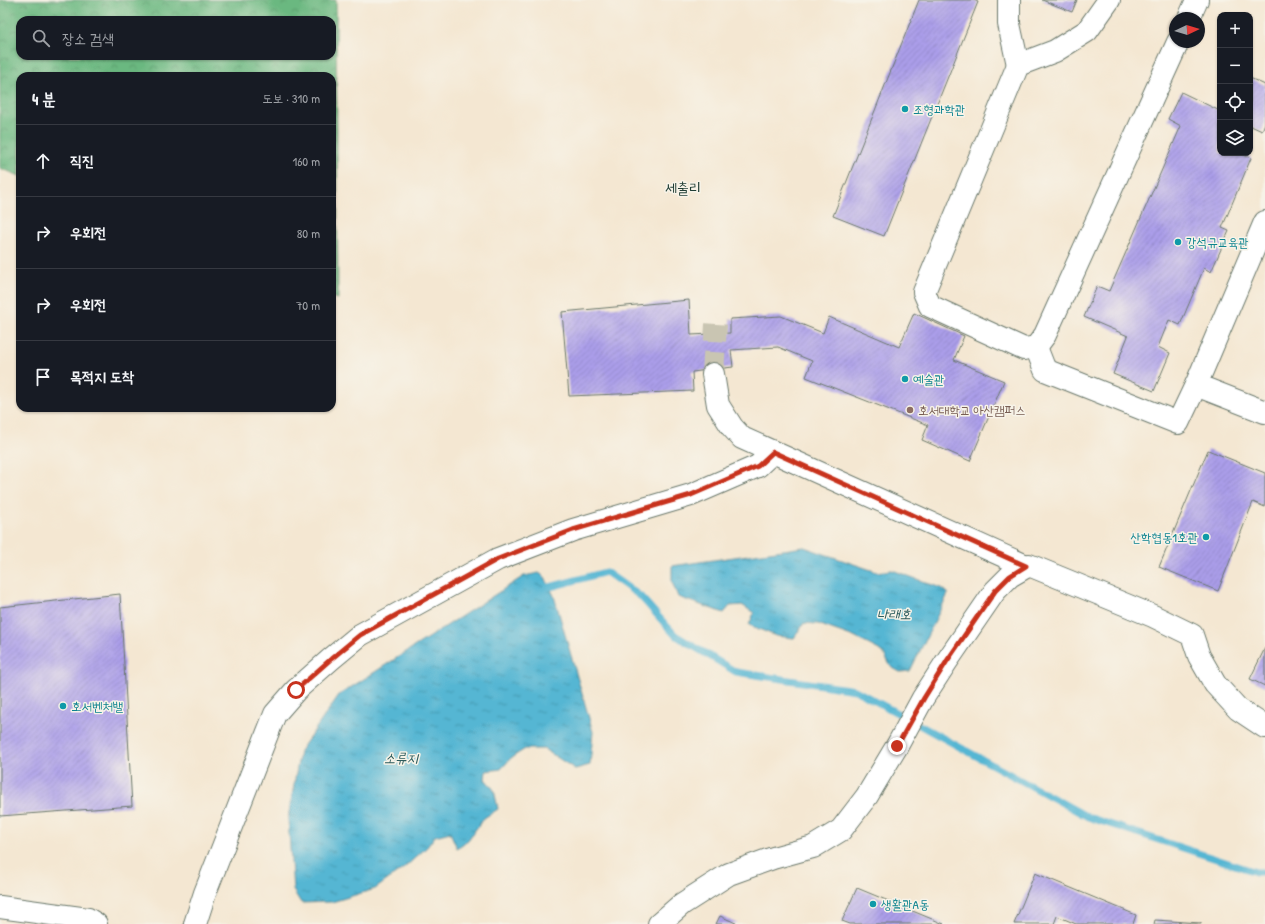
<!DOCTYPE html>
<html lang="ko">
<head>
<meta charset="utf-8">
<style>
  :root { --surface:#171b24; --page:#20242c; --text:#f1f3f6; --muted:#9ea1a6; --line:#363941 }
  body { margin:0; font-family:"Patrick Hand","Poor Story",sans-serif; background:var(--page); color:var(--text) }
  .controls { position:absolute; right:12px; top:12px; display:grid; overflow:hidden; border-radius:8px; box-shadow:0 1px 3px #0004 }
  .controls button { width:36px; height:36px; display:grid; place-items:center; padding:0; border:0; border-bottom:1px solid var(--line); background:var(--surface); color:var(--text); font:20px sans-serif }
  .compass { position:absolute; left:1169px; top:12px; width:36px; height:36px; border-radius:50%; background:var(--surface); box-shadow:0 1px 3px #0004; rotate:86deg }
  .stop { position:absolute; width:12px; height:12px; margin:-9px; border:3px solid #c8321e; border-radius:50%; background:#fff }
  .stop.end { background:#c8321e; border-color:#fff; box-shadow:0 1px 4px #0008 }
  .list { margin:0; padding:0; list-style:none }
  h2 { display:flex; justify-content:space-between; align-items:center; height:52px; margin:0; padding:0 16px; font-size:17px }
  h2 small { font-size:13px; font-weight:400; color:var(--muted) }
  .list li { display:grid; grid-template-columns:26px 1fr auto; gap:12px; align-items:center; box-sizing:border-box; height:72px; padding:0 16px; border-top:1px solid var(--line) }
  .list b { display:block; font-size:15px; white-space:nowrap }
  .list em { font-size:13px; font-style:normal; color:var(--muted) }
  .icon { flex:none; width:22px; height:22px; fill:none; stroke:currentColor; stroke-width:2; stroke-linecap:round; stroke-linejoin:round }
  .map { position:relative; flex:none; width:1265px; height:924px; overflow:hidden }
  .search { position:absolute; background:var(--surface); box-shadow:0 1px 3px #0004; left:16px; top:16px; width:320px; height:44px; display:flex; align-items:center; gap:10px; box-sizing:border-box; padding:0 14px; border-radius:12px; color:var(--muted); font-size:15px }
  .panel { position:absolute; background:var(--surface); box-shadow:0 1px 3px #0004; left:16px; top:72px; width:320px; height:340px; border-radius:12px }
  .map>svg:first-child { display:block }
  .forest { fill:url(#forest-crowns); stroke:#457a5a; fill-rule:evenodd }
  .water { fill:url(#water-ripples); stroke:#3a7a84 }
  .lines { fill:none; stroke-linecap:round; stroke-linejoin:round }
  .stream { stroke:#54b6d3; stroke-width:7 }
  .building { fill:url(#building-hatch) }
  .minor-tunnel { stroke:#c9c5b2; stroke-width:22; stroke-dasharray:22 11; stroke-linecap:butt }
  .minor-casing { stroke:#6a786b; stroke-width:24 }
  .minor { stroke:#fff; stroke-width:22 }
  .route { stroke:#c8321e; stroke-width:5 }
  .culture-dot { fill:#0f9aa8; stroke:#f7f3e8; stroke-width:1.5 }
  .education-dot { fill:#8d6e63; stroke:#f7f3e8; stroke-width:1.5 }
  .labels { text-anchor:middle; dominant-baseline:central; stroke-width:3; stroke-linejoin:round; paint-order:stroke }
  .culture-label { font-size:13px; fill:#0d838f; stroke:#f7f3e8; text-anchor:start }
  .education-label { font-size:13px; fill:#785e54; stroke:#f7f3e8; text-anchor:start }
  .water-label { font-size:14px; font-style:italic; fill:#2c5b5c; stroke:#f7f3e8 }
  .quarter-label { font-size:15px; fill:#1f3d34; stroke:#f7f3e8 }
</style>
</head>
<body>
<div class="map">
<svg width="1265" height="924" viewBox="0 0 1265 924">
  <defs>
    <pattern id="forest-crowns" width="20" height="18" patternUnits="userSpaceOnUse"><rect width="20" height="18" fill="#6bb880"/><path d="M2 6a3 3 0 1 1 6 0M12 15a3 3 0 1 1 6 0" fill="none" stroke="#57976a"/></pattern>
    <pattern id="water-ripples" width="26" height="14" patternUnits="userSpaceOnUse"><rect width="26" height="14" fill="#54b6d3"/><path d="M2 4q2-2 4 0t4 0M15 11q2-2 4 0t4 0" fill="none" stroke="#4595ac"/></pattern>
    <pattern id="building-hatch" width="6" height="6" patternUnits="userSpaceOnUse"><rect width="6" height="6" fill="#ab9eea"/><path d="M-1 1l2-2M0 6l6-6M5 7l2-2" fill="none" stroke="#8b82be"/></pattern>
  </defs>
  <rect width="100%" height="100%" fill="#f7f3e8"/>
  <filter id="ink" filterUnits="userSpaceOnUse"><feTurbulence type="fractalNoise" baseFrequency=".025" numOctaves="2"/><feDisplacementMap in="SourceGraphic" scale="8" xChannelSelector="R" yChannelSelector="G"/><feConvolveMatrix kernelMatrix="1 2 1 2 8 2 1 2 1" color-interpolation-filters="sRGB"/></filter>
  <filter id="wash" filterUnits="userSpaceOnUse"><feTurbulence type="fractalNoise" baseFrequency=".012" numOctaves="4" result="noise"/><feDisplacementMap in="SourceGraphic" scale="16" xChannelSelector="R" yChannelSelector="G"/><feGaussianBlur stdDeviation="0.9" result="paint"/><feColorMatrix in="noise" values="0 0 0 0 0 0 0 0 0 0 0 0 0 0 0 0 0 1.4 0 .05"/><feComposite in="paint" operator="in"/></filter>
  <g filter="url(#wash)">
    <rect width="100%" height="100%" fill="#f4e7d2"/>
    <path class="forest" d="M0,0H336L338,299L332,297V76H20V176L0,168ZM20,20H332V56H20Z"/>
    <g class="water">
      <path d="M804,547L877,572L892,570L941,588L948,594L910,671L900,672L891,667L883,652L854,637L818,624L804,623L794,638L776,636L749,625L754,613L742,605L730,606L724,613L678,597L672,582V566Z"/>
      <path d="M539,573L545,577L554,596L593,732L590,765L575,769L544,749H525L511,758L501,769L486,771L485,779L494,790L498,809L484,818L468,840L457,848L450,832L435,836L427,847L404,868L375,889L332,902L301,903L293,890L288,819L300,751L339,695L524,576Z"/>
    </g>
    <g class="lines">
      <path class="stream" d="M550,587L606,572L640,596L675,635L736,672L855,690L1088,817L1256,872H1265"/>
    </g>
    <g id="blocks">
      <g class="building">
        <path d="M919,0H974L978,2L884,236L833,216Z"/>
        <path d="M1042,0H1077L1072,12Z"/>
        <path d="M1250,78L1265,85V123L1262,131L1251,126L1250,129Z"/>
        <path d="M1181,92L1220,111V153H1239L1251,158L1222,228L1229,231L1211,272L1204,268L1180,325L1169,320L1158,347L1170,353L1154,391L1113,374L1128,336L1084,317L1097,286L1109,291L1181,126L1168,119Z"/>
        <path d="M689,300L691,335L730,333V319L781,316L823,333L829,317L899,347L914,313L964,336L954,360L1004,381L970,461L922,440L928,425L806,377L812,361L778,347L731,350L733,367L692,372L693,391L569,396L562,312Z"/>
        <path d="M1208,450L1265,473V507L1253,502L1218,591L1159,567Z"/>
        <path d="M120,594L132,806L0,816V607Z"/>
        <path d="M1265,648V686L1250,679Z"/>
        <path d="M1035,873L1136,915L1133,924H1076L1057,916L1054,924H1014Z"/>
        <path d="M857,888L944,924H850L842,921Z"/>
        <path d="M720,916L738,924H716Z"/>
        <path d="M1155,920L1201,923V924H1154Z"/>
      </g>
    </g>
  </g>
  <g filter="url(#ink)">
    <use href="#blocks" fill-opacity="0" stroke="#6a786b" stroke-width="1"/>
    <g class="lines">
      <path class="minor-tunnel" d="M713,374L716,324"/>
      <g class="minor-casing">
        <g id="minor">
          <path d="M1009,0V24L1018,65"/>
          <path d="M1109,0L1087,31L1055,51L1018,65L924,292L930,306L1024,349L1036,347L1045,335L1178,42"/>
          <path d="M1189,18L1197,0"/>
          <path d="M1265,222L1196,385L1265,412"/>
          <path d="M1036,347L1045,370L1178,423L1196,385"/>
          <path d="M713,374L718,405L732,427L742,438L1026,566"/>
          <path d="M0,907L88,919L96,924"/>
          <path d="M195,924L205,893L275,714L296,690L331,659L360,635L498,559L573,530L691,495L758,466L773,452"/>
          <path d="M659,924L682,904L729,874L773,858L813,847L841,830L867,796L897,746L923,698L947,661L995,591L1010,576L1029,565L1153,616L1192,635L1199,656L1215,684L1238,709L1265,727"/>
        </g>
      </g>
      <use href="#minor" class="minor"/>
    </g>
  </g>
  <g class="lines" filter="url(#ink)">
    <path class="route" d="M296,690L331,659L360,635L498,559L573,530L691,495L758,466L773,452L1026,566L1010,576L995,591L947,661L924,698L897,746"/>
  </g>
  <g class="culture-dot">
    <circle cx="905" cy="109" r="4"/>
    <circle cx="1178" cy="242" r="4"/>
    <circle cx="905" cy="379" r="4"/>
    <circle cx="1206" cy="537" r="4"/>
    <circle cx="63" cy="706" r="4"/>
    <circle cx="873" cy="904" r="4"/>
  </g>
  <circle class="education-dot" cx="910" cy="410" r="4"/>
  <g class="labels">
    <g class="culture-label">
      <text x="913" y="109">조형과학관</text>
      <text x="1186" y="242">강석규교육관</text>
      <text x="913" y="379">예술관</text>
      <text x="1198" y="537" text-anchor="end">산학협동1호관</text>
      <text x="71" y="706">호서벤처밸</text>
      <text x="881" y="904">생활관A동</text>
    </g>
    <g class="education-label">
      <text x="918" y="410">호서대학교 아산캠퍼스</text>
    </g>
    <g class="water-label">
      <text x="894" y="613">나래호</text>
      <text x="401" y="757">소류지</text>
    </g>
    <g class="quarter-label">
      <text x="683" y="187">세출리</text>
    </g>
  </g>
</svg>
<div class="controls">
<button>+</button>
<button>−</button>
<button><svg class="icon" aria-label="locate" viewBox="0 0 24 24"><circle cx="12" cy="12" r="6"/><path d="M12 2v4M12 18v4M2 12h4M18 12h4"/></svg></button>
<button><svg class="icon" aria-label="layers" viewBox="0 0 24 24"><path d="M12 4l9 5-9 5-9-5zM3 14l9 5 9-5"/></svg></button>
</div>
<svg class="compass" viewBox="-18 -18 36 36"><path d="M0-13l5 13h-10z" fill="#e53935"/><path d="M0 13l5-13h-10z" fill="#9ea1a6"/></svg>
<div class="stop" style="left:296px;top:690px"></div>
<div class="stop end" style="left:897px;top:746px"></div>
<div class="search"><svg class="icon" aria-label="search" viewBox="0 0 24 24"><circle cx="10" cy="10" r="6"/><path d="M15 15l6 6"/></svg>장소 검색</div>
<section class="panel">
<h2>4 분<small>도보 · 310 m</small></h2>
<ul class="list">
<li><svg class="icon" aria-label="ahead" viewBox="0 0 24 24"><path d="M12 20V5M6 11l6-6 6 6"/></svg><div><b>직진</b></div><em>160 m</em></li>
<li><svg class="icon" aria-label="right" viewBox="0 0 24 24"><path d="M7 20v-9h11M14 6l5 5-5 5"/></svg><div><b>우회전</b></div><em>80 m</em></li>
<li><svg class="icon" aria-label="right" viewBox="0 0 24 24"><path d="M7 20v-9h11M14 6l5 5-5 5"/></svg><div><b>우회전</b></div><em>70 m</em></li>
<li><svg class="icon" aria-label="arrive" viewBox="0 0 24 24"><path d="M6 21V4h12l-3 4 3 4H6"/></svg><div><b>목적지 도착</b></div></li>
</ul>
</section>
</div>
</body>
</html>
